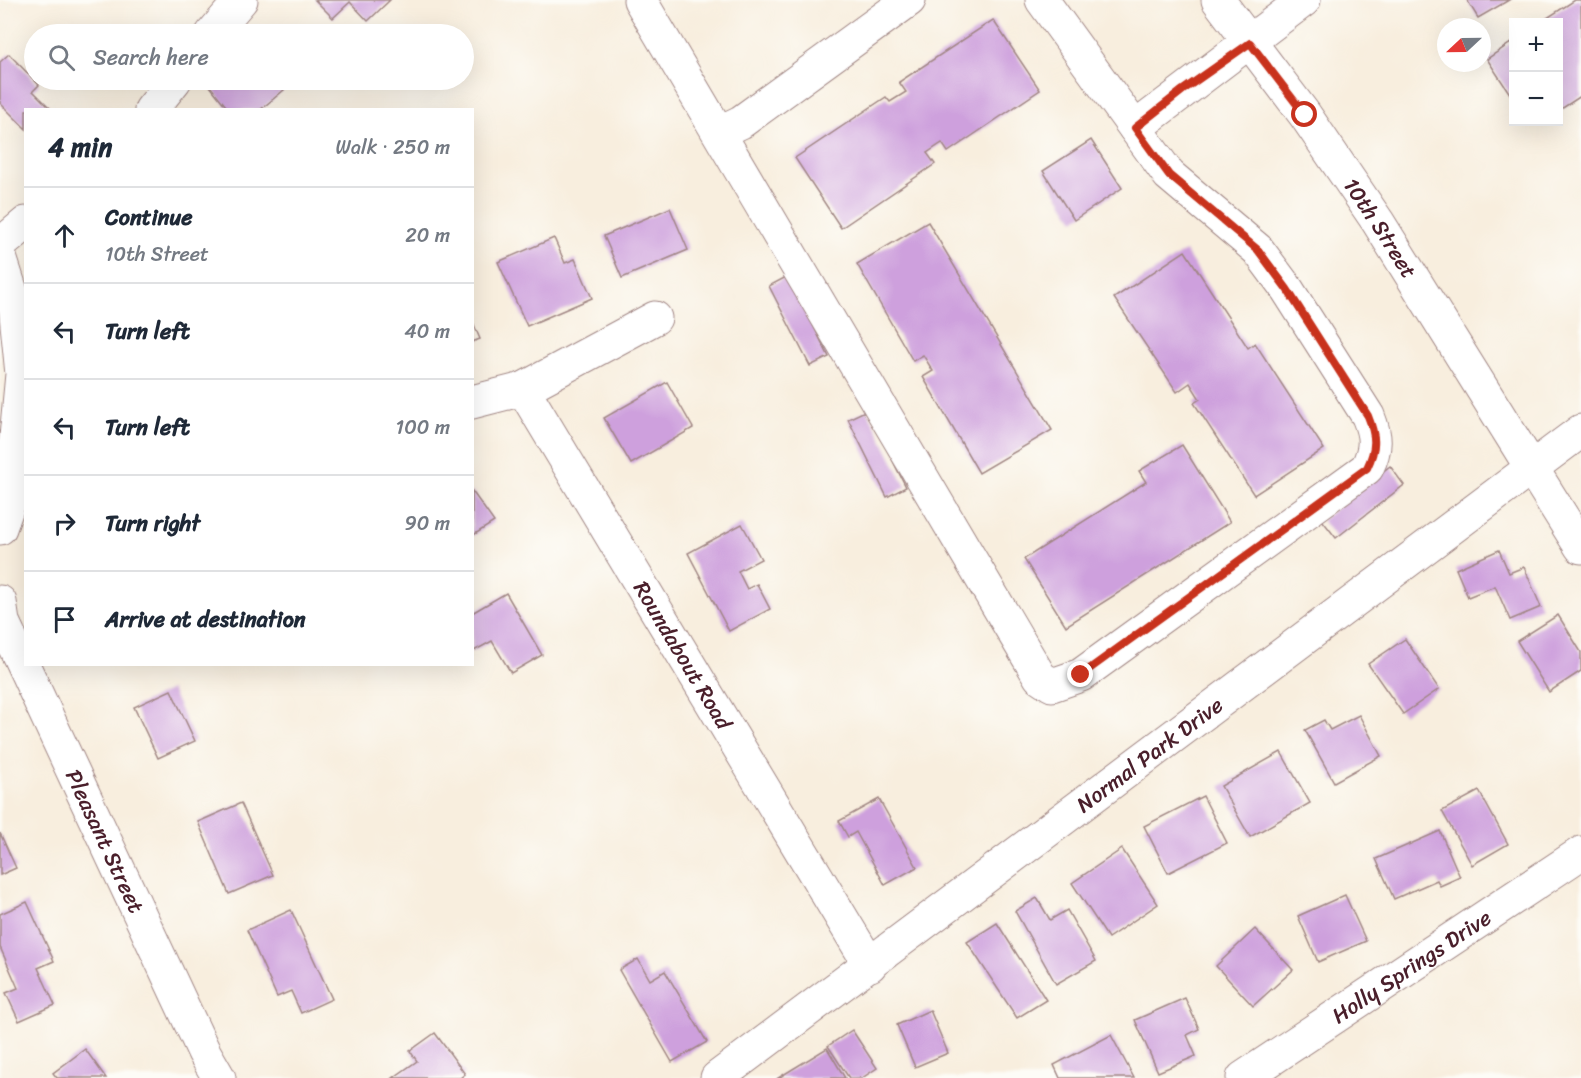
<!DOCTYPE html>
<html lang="en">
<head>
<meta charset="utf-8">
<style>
  :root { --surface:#fff; --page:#f6f6f7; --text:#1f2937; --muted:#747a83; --line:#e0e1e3 }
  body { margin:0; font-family:Sriracha,sans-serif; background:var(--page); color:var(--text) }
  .controls { position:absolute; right:18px; top:18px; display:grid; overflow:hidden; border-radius:0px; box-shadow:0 6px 24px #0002 }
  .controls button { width:54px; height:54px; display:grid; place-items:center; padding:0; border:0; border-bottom:2px solid var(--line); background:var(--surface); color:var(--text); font:30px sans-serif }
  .compass { position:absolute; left:1437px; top:18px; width:54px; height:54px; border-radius:50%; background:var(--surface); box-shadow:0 6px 24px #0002; rotate:248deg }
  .stop { position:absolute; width:18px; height:18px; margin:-14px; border:4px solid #c8321e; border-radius:50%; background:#fff }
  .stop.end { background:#c8321e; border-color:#fff; box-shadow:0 2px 6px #0008 }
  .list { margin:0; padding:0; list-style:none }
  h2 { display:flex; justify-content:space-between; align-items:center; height:78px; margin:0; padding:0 24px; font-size:26px }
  h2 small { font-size:20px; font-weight:400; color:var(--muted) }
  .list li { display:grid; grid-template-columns:39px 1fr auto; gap:18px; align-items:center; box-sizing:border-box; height:96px; padding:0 24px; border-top:2px solid var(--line) }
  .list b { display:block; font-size:22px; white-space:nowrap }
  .list p { margin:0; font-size:20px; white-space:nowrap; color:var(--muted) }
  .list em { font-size:20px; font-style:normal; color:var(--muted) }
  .icon { flex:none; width:33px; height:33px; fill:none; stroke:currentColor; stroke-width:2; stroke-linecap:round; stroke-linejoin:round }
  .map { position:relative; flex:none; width:1581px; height:1078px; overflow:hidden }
  .search { position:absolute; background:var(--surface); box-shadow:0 6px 24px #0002; left:24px; top:24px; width:450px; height:66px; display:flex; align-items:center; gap:15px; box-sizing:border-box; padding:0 21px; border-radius:33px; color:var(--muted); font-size:22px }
  .panel { position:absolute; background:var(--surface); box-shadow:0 6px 24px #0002; left:24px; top:108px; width:450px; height:558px; border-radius:0px }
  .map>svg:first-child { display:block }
  .building { fill:#cea0dd }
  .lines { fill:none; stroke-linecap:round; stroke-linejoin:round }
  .minor-casing { stroke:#a18684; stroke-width:35 }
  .minor { stroke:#fff; stroke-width:33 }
  .route { stroke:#c8321e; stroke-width:8 }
  .labels { text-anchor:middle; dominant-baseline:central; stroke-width:5; stroke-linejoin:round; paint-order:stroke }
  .street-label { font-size:22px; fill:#4a1f2b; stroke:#fdfcf7 }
</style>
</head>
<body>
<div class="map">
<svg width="1581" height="1078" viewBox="0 0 1581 1078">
  <rect width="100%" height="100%" fill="#fdfcf7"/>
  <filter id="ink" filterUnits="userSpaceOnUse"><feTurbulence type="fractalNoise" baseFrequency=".0167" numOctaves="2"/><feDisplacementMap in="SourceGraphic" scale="12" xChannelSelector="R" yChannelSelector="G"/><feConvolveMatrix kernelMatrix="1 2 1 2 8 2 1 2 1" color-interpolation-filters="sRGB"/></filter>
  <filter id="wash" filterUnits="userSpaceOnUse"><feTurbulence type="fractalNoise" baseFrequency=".008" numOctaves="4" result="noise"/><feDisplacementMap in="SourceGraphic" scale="24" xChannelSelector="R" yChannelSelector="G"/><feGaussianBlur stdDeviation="1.35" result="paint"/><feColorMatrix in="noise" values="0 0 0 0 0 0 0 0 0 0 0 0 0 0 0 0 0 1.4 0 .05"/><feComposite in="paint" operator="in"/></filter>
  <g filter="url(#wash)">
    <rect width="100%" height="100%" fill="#f8eede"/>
    <g id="blocks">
      <g class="building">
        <path d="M315,0H390L368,21L350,2L333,18Z"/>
        <path d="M1467,0H1509L1478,18Z"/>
        <path d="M1575,0H1581V96L1558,111V22H1541Z"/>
        <path d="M993,20L1040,90L948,152L942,143L927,153L935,164L841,228L795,158L886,97L890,102L906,92L899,82Z"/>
        <path d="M1514,41V100L1487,59Z"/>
        <path d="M9,54L39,85L33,91L52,110H26V129L0,103V62Z"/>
        <path d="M208,80H232L238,86L246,80H276L284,90L260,110H229L206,81Z"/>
        <path d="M1091,140L1122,188L1074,220L1043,171Z"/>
        <path d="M670,208L688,250L622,278L604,236Z"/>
        <path d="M928,222L1052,430L979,473L923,377L933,371L923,355L913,361L857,264Z"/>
        <path d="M554,238L565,263L575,259L592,298L527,326L498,262Z"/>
        <path d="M1185,251L1248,348L1255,343L1324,449L1254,495L1194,403L1200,399L1190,383L1177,392L1114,298Z"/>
        <path d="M788,276L829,357L810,366L769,286Z"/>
        <path d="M472,320L480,339L472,342Z"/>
        <path d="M667,382L693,428L631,464L604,418Z"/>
        <path d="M867,410L906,487L887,497L848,419Z"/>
        <path d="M1182,445L1230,522L1066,626L1024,559L1146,482L1139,471Z"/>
        <path d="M1390,466L1404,485L1336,538L1322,520Z"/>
        <path d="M472,491L494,522L472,536Z"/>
        <path d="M742,524L761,559L738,571L747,589L757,584L770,609L729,631L688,553Z"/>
        <path d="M1499,550L1509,573L1524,567L1541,607L1510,620L1495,586L1468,597L1456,569Z"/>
        <path d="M506,593L542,655L511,673L492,641L472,652V613Z"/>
        <path d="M1558,615L1581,652V671L1549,692L1517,641Z"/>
        <path d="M1405,639L1439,689L1403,714L1368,664Z"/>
        <path d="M171,690L195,741L158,758L134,707Z"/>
        <path d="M1359,715L1381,756L1334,782L1305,730L1324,720L1330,730Z"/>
        <path d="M1281,752L1310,803L1250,837L1221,786Z"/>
        <path d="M1479,791L1508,844L1472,865L1442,811Z"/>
        <path d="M1203,796L1227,843L1168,873L1144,826Z"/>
        <path d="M879,799L917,867L885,885L856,832L848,837L839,821Z"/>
        <path d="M241,803L273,875L229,894L198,822Z"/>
        <path d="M1440,831L1460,877L1440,886L1437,880L1394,899L1376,859Z"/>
        <path d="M0,833L16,868L0,875Z"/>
        <path d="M1122,849L1158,904L1108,938L1072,883Z"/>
        <path d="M1345,895L1366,941L1318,962L1298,916Z"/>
        <path d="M1037,898L1050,920L1067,910L1096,961L1056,984L1015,911Z"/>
        <path d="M27,902L54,961L38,968L55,1005L19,1021L6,993L18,988L0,947V914Z"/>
        <path d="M291,910L332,999L301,1013L291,991L277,997L247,930Z"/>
        <path d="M997,923L1046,1000L1017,1018L967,942Z"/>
        <path d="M1255,929L1293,970L1253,1006L1216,966Z"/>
        <path d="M638,959L650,980L665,971L707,1042L672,1062L619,970Z"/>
        <path d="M1185,998L1199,1029L1187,1035L1196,1056L1158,1072L1135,1020Z"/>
        <path d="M930,1010L948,1053L915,1067L897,1025Z"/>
        <path d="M852,1030L877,1068L862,1078H849L828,1046Z"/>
        <path d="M435,1033L465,1074L460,1078H393L417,1061L410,1051Z"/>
        <path d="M1111,1035L1134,1078H1060L1054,1065Z"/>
        <path d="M827,1048L845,1078H778Z"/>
        <path d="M85,1049L106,1078H57L53,1073Z"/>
      </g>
    </g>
  </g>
  <g filter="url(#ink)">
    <use href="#blocks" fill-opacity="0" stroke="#a18684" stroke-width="1.5"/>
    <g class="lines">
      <g class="minor-casing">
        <g id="minor">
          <path d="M640,0L1040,677L1052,685L1081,675L1367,468C1377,447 1376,436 1368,416L1287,289L1258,250L1169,175L1042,0"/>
          <path id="s1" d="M1218,0L1305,115L1378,222L1581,547"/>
          <path d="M212,34L241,0"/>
          <path d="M151,110L175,80"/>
          <path d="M1135,128L1304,0"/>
          <path d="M720,132L741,122L909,0"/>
          <path d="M0,245L26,223"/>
          <path d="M0,257L15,304L22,374L10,500L0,528"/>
          <path d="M523,389L655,318"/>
          <path id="s2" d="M472,402L523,389L870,965"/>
          <path id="s3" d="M0,602L3,622L204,1052L219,1078"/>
          <path id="s4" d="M717,1078L1581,431"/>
          <path id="s5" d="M1243,1078L1581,853"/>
        </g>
      </g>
      <use href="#minor" class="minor"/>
    </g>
  </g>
  <g class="lines" filter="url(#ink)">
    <path class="route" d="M1081,675L1367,468C1377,447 1376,436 1368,416L1287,289L1258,250L1169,175L1135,128L1183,90L1250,43L1305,115"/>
  </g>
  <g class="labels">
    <g class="street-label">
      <text stroke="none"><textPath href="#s1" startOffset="280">10th Street</textPath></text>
      <text stroke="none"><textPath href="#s2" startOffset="363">Roundabout Road</textPath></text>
      <text stroke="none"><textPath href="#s4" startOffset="540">Normal Park Drive</textPath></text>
      <text stroke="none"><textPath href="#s3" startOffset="262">Pleasant Street</textPath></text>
      <text stroke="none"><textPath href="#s5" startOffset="202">Holly Springs Drive</textPath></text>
    </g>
  </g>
</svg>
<div class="controls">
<button>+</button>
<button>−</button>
</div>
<svg class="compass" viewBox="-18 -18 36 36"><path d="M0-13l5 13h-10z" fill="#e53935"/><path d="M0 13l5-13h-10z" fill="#747a83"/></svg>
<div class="stop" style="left:1305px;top:115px"></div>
<div class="stop end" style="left:1081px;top:675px"></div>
<div class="search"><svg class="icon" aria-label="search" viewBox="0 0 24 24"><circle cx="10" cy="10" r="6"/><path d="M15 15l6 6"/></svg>Search here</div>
<section class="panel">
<h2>4 min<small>Walk · 250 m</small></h2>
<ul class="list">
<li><svg class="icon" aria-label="ahead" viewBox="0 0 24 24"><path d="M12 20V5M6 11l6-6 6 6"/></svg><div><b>Continue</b><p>10th Street</p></div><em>20 m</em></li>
<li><svg class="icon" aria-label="left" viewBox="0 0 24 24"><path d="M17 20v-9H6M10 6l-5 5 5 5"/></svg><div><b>Turn left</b></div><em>40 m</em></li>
<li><svg class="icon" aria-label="left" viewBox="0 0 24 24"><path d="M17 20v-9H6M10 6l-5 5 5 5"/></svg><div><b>Turn left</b></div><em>100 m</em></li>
<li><svg class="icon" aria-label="right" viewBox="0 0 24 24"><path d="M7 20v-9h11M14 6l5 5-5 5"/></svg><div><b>Turn right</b></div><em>90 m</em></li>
<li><svg class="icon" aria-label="arrive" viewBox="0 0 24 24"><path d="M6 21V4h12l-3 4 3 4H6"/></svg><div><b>Arrive at destination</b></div></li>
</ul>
</section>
</div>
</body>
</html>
